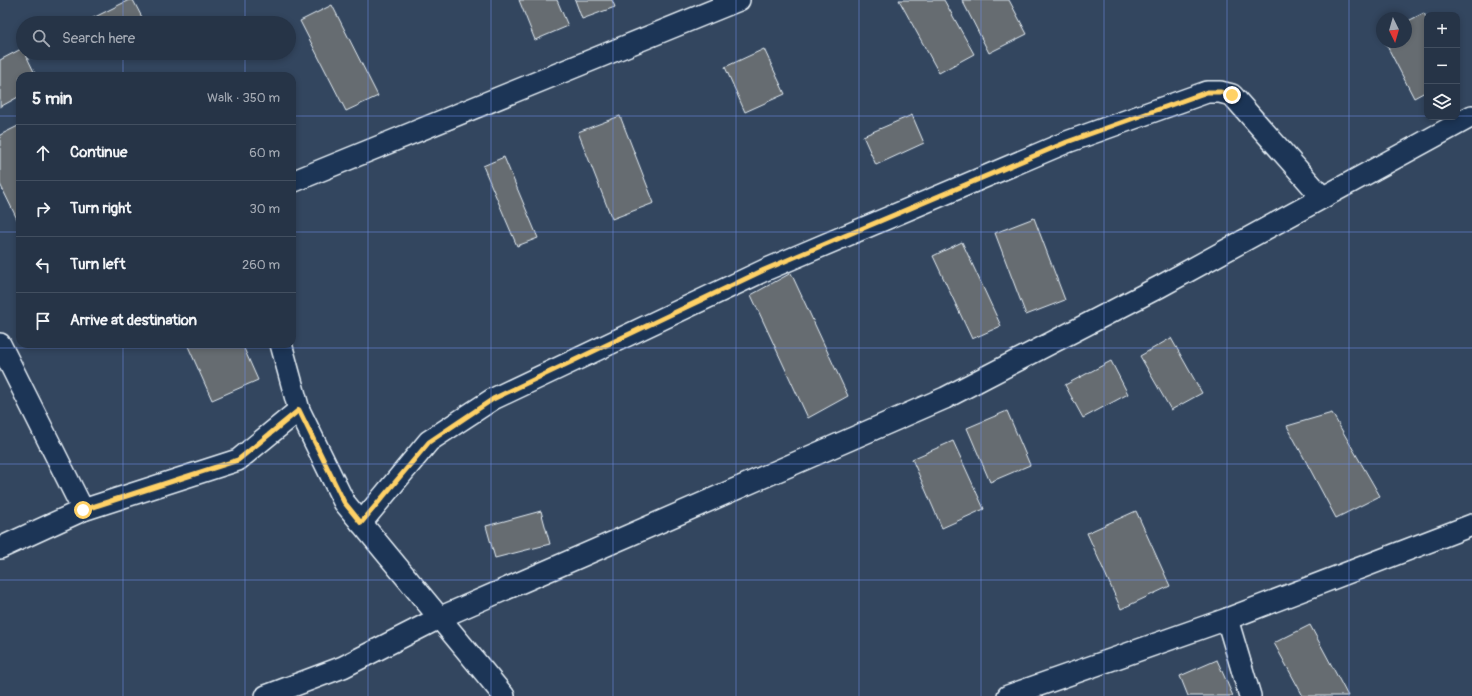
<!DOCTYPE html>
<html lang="en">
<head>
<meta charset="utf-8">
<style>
  :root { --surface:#263447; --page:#323f52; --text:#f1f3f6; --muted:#a4aab4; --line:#424f60 }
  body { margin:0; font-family:Pangolin,sans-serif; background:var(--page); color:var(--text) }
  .controls { position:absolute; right:12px; top:12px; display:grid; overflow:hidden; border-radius:8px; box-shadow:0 2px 6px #0003 }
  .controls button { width:36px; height:36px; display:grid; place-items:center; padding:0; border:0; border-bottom:1px solid var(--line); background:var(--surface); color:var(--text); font:20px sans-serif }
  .compass { position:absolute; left:1376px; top:12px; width:36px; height:36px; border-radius:50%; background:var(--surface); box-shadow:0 2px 6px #0003; rotate:175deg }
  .stop { position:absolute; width:12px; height:12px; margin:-9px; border:3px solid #ffd166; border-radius:50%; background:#fff }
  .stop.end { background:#ffd166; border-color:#fff; box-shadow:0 1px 4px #0008 }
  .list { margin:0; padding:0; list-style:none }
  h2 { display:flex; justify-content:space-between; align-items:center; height:52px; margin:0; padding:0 16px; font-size:17px }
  h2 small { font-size:13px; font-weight:400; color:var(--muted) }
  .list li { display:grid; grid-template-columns:26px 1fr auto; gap:12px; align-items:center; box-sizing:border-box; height:56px; padding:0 16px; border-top:1px solid var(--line) }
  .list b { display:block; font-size:15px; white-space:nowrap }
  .list em { font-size:13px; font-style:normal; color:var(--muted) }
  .icon { flex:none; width:22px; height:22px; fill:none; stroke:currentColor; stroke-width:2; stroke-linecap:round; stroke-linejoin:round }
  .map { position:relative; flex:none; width:1472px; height:696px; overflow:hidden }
  .search { position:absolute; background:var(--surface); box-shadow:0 2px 6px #0003; left:16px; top:16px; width:280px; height:44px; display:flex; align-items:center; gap:10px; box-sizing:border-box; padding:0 14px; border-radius:22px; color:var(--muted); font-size:15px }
  .panel { position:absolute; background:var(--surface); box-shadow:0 2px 6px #0003; left:16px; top:72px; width:280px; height:276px; border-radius:12px }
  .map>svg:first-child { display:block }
  .building { fill:#666c71; stroke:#e8f1f8 }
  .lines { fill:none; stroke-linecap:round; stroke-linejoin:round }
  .minor-casing { stroke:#e8f1f8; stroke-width:24 }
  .minor { stroke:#1d3557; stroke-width:21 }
  .route { stroke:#ffd166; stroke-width:5 }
  .grid { fill:none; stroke:#6e8fe5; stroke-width:1; stroke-opacity:0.55 }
</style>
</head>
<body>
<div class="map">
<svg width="1472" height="696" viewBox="0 0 1472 696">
  <rect width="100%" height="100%" fill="#33465f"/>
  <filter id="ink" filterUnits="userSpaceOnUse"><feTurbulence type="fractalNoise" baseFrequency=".025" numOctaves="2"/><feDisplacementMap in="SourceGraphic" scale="8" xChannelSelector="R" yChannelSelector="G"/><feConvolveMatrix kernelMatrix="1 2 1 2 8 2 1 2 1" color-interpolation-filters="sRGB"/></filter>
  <g filter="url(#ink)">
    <g class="building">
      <path d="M129,0H133L145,23H93L91,19Z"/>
      <path d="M519,0H557L568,26L535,40Z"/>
      <path d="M575,0H612L615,7L582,19Z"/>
      <path d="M899,0H944L974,54L939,73Z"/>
      <path d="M962,0H1009L1027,34L989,53Z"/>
      <path d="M332,5L378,96L346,111L300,21Z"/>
      <path d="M1424,13L1427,19V91L1414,98L1385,42H1406V22Z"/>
      <path d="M23,48V53H25L36,76H20V96L0,107V60Z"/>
      <path d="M764,49L785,94L745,112L725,67Z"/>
      <path d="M912,115L924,143L876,165L863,136Z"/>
      <path d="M620,116L654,203L612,219L578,132Z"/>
      <path d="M20,125V221H18L0,184V135Z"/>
      <path d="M504,157L538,238L517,246L483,166Z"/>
      <path d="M1034,218L1065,300L1026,315L995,233Z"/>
      <path d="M962,242L1001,326L972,339L933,256Z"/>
      <path d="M791,273L848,396L808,418L751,295Z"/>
      <path d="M1171,338L1202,393L1171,410L1140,356Z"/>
      <path d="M187,344H242L258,380L212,400Z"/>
      <path d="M1111,361L1128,394L1083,418L1065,385Z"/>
      <path d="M1007,411L1030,465L990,482L967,428Z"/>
      <path d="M1332,413L1380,496L1336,518L1287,426Z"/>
      <path d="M953,441L984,509L942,528L912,459Z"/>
      <path d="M541,511L550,544L495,558L486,526Z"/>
      <path d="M1136,511L1170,586L1121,609L1087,533Z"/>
      <path d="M1310,625L1348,696H1303L1274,643Z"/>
      <path d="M1217,660L1233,696H1188L1180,676Z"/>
    </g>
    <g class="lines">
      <g class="minor-casing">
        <g id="minor">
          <path d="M292,182L739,0"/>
          <path d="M0,344L83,510"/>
          <path d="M281,344L299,410L344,502L504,696"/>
          <path d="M361,523L429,441L493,399L765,270L1067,142L1207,92H1220L1232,95L1322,197"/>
          <path d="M0,548L83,510L238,460L299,410"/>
          <path d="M1227,619L1250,696"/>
          <path d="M266,696L343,667L439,618L945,398L1159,287L1472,116"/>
          <path d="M1008,696L1227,619L1472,525"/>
        </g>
      </g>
      <use href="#minor" class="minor"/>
    </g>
  </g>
  <g class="lines" filter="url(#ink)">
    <path class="route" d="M83,510L238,460L299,410L344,502L361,523L429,442L493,399L764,270L1067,142L1207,92H1220L1232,95"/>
  </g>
  <path class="grid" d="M123,0V23M245,0V23M368,0V696M491,0V696M613,0V696M736,0V696M859,0V696M981,0V696M1104,0V696M1227,0V696M1349,0V696M123,53V76M245,53V76M0,116H20M292,116H1427M1457,116H1472M0,232H20M292,232H1472M123,344V696M245,344V696M0,348H1472M0,464H1472M0,580H1472"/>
</svg>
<div class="controls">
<button>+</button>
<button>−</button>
<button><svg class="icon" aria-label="layers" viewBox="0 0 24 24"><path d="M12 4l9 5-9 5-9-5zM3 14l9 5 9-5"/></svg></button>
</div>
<svg class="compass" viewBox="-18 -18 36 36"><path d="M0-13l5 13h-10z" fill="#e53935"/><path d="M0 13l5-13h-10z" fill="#a4aab4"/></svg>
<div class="stop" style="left:83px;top:510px"></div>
<div class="stop end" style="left:1232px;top:95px"></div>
<div class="search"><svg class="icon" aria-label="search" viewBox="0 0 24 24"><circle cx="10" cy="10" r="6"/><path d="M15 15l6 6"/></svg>Search here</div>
<section class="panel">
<h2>5 min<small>Walk · 350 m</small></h2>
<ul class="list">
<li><svg class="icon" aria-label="ahead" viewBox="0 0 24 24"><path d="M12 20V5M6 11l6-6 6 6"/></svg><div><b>Continue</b></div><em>60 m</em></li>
<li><svg class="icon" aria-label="right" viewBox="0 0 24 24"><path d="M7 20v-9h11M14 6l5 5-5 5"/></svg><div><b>Turn right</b></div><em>30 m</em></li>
<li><svg class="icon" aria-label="left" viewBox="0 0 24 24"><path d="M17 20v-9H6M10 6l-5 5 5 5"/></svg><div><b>Turn left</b></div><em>260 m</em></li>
<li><svg class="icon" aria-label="arrive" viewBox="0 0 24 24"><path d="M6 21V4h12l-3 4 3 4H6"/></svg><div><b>Arrive at destination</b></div></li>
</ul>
</section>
</div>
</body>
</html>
